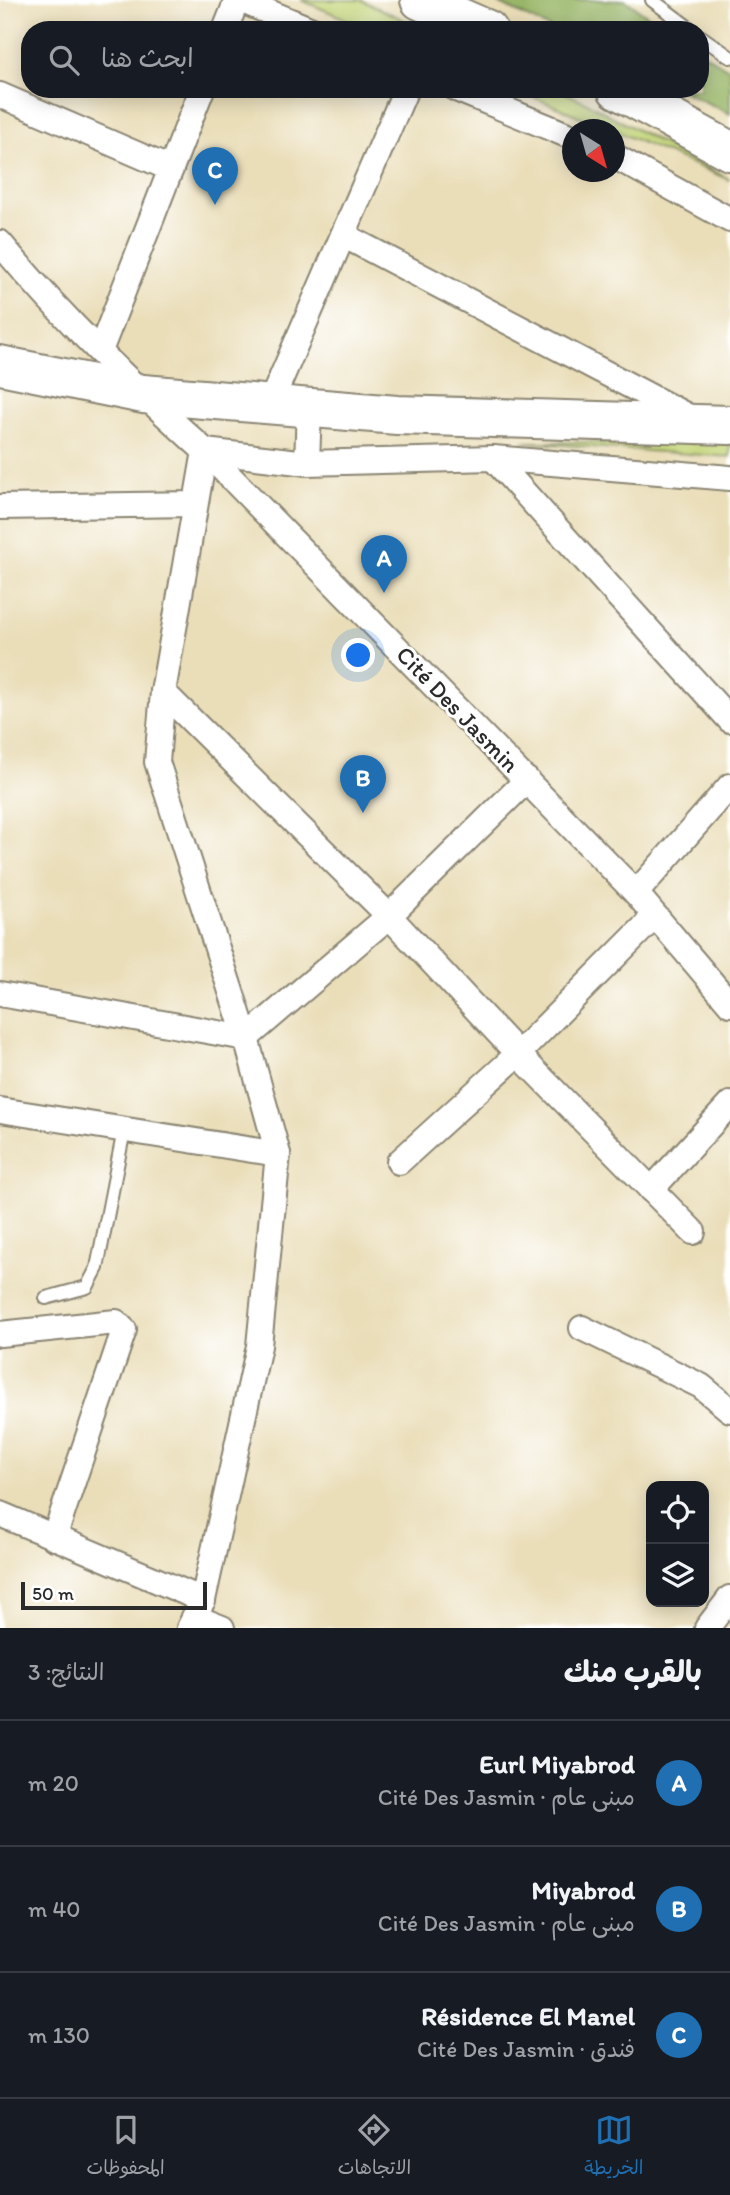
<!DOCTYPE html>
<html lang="ar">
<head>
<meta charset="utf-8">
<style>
  :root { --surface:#171b24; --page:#242831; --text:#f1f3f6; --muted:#9ea1a6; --line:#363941; --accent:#1f6fb2 }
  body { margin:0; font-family:Itim,"Playpen Sans Arabic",sans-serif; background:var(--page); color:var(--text); direction:rtl }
  .controls { position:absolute; right:21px; bottom:21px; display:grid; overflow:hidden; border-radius:14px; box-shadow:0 4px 18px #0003 }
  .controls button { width:63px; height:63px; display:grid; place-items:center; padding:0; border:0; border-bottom:2px solid var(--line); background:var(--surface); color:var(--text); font:35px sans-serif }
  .compass { position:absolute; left:562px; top:119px; width:63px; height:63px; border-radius:50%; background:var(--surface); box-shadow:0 4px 18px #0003; rotate:143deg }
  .scale { position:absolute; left:21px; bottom:18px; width:186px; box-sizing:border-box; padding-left:7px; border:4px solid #2b2b2b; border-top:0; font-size:19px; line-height:24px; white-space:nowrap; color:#2b2b2b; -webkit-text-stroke:5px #fff; paint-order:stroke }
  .you { position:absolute; left:359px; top:656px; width:24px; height:24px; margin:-18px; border:5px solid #fff; border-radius:50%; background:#1a73e8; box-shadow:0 0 0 10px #1a73e833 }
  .badge { display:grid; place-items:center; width:46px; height:46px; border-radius:50%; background:var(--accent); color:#fff; font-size:23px; font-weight:700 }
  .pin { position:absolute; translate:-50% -58px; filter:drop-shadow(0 2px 4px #0008) }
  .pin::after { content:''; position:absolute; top:37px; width:24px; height:21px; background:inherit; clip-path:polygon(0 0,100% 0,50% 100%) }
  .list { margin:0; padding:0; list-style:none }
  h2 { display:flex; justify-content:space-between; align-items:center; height:91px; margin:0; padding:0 28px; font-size:30px }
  h2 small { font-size:23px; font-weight:400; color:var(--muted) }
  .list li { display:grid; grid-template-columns:46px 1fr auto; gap:21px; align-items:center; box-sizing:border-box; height:126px; padding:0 28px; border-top:2px solid var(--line) }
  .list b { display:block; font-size:26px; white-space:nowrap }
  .list p { margin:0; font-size:23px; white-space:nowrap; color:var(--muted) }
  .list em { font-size:23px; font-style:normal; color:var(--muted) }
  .icon { flex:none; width:38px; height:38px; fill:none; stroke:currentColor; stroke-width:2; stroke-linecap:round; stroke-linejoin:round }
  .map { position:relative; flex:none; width:730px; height:1628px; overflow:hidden; direction:ltr }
  .search { position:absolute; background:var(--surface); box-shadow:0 4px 18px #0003; left:21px; right:21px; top:21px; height:77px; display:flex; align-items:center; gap:18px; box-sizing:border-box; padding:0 24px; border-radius:28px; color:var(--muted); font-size:26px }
  .sheet { height:469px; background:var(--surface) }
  nav { display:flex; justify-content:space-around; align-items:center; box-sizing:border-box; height:98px; border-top:2px solid var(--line); background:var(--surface); font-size:19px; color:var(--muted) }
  nav a { display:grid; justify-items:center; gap:4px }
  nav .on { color:var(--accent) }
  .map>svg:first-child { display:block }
  .green { fill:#c2d477; stroke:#768051; stroke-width:2 }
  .forest { fill:#99b668; stroke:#62704a; stroke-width:2 }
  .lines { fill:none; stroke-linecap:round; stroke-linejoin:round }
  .lane-casing { stroke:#8a8472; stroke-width:16 }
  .street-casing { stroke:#8a8472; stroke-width:28 }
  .primary-casing { stroke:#8a8472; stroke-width:42 }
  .lane { stroke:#fff; stroke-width:12 }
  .street { stroke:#fff; stroke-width:24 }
  .primary { stroke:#fff; stroke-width:38 }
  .labels { text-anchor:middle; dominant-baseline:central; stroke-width:6; stroke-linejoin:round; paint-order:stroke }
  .street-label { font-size:24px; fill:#2b2b2b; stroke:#fff }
</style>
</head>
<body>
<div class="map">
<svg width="730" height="1628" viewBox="0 0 730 1628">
  <rect width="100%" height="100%" fill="#fff"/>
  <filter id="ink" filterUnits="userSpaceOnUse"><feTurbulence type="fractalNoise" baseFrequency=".0143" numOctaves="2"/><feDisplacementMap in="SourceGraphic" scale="14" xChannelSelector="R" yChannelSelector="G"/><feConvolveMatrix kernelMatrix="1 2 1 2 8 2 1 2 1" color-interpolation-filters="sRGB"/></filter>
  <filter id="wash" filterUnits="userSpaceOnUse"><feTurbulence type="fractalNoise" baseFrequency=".00686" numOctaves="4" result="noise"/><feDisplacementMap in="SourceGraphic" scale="28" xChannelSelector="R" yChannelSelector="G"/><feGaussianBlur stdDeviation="1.57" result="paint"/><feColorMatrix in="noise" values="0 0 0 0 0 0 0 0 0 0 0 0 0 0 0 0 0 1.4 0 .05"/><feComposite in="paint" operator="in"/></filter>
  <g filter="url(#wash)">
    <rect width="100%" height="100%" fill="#eadeb9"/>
    <g class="green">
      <path d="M301,0H361L426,30H372Z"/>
      <path d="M514,89H557L587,103L730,180L615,131L614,130L610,129Z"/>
      <path d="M522,442L730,443V457Z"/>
    </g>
    <g class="forest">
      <path d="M492,0H625L668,30H554Z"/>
      <path d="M700,51L730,70V114L679,89H700Z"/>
    </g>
  </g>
  <g filter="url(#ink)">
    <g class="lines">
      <g class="lane-casing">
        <g id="lane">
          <path d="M652,0L692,30"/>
          <path d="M700,36L730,57"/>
          <path d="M46,1298L87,1287L97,1268L124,1130"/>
        </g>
      </g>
      <g class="street-casing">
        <g id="street">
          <path d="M240,0L312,30"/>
          <path d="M225,30L237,0"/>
          <path d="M456,89L572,137"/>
          <path d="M0,95L171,169"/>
          <path d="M614,156L730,220"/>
          <path d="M343,235L693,419"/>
          <path d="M0,243C62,318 133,386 205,451L636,893L730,1004"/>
          <path d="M100,351L202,89"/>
          <path d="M270,404L406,89"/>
          <path d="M205,451L307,463L493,458L730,478"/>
          <path d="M493,458L730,720"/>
          <path d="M307,463L309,408"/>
          <path d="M0,507L195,504"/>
          <path d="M163,692L389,916L518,1054L693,1232"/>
          <path d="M636,893L730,786"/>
          <path d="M0,994L246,1038L389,916L527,780"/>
          <path d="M0,1110L278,1154"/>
          <path d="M399,1162L518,1054L655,916"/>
          <path d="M651,1190L730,1104"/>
          <path d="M582,1328L701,1386L730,1410"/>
          <path d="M0,1334L116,1322L124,1330L54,1538"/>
          <path d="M0,1514L203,1600"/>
          <path d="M194,1617L222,1628"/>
          <path d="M189,1628L203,1600L259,1346L278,1154L246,1038L157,762L163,692L205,451"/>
          <path d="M707,1628L730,1598"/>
        </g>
      </g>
      <g class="primary-casing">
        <g id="primary">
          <path d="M420,0L488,30"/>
          <path d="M617,89L730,151"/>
          <path d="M0,365L143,394L397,415L730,425"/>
        </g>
      </g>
      <use href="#lane" class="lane"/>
      <use href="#street" class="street"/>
      <use href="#primary" class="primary"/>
    </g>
  </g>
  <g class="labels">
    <g class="street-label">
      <text transform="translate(458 709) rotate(46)">Cité Des Jasmin</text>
    </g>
  </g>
</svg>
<div class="controls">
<button><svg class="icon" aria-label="locate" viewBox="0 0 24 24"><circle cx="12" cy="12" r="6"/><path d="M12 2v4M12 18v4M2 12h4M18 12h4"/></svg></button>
<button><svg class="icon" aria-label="layers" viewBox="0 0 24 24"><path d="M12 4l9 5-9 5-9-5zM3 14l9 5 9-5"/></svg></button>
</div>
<svg class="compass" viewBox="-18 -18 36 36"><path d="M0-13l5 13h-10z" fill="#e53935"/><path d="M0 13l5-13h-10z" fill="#9ea1a6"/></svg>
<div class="scale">50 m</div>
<div class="you"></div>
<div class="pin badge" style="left:384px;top:593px">A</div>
<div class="pin badge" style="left:363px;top:813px">B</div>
<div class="pin badge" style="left:215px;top:205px">C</div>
<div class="search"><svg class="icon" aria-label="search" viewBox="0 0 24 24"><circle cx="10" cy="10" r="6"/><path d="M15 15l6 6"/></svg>ابحث هنا</div>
</div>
<section class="sheet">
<h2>بالقرب منك<small>النتائج: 3</small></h2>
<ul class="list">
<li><span class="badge">A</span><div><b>Eurl Miyabrod</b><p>مبنى عام · Cité Des Jasmin</p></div><em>20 m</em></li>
<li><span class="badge">B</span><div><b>Miyabrod</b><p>مبنى عام · Cité Des Jasmin</p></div><em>40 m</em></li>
<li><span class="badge">C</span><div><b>Résidence El Manel</b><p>فندق · Cité Des Jasmin</p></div><em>130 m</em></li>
</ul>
</section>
<nav>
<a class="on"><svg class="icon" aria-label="map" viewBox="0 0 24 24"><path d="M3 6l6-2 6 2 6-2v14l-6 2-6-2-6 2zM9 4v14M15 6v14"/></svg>الخريطة</a>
<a><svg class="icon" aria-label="directions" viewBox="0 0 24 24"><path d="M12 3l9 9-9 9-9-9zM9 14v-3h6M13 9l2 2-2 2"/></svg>الاتجاهات</a>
<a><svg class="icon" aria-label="saved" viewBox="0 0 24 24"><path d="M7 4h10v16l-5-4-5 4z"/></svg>المحفوظات</a>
</nav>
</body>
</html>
